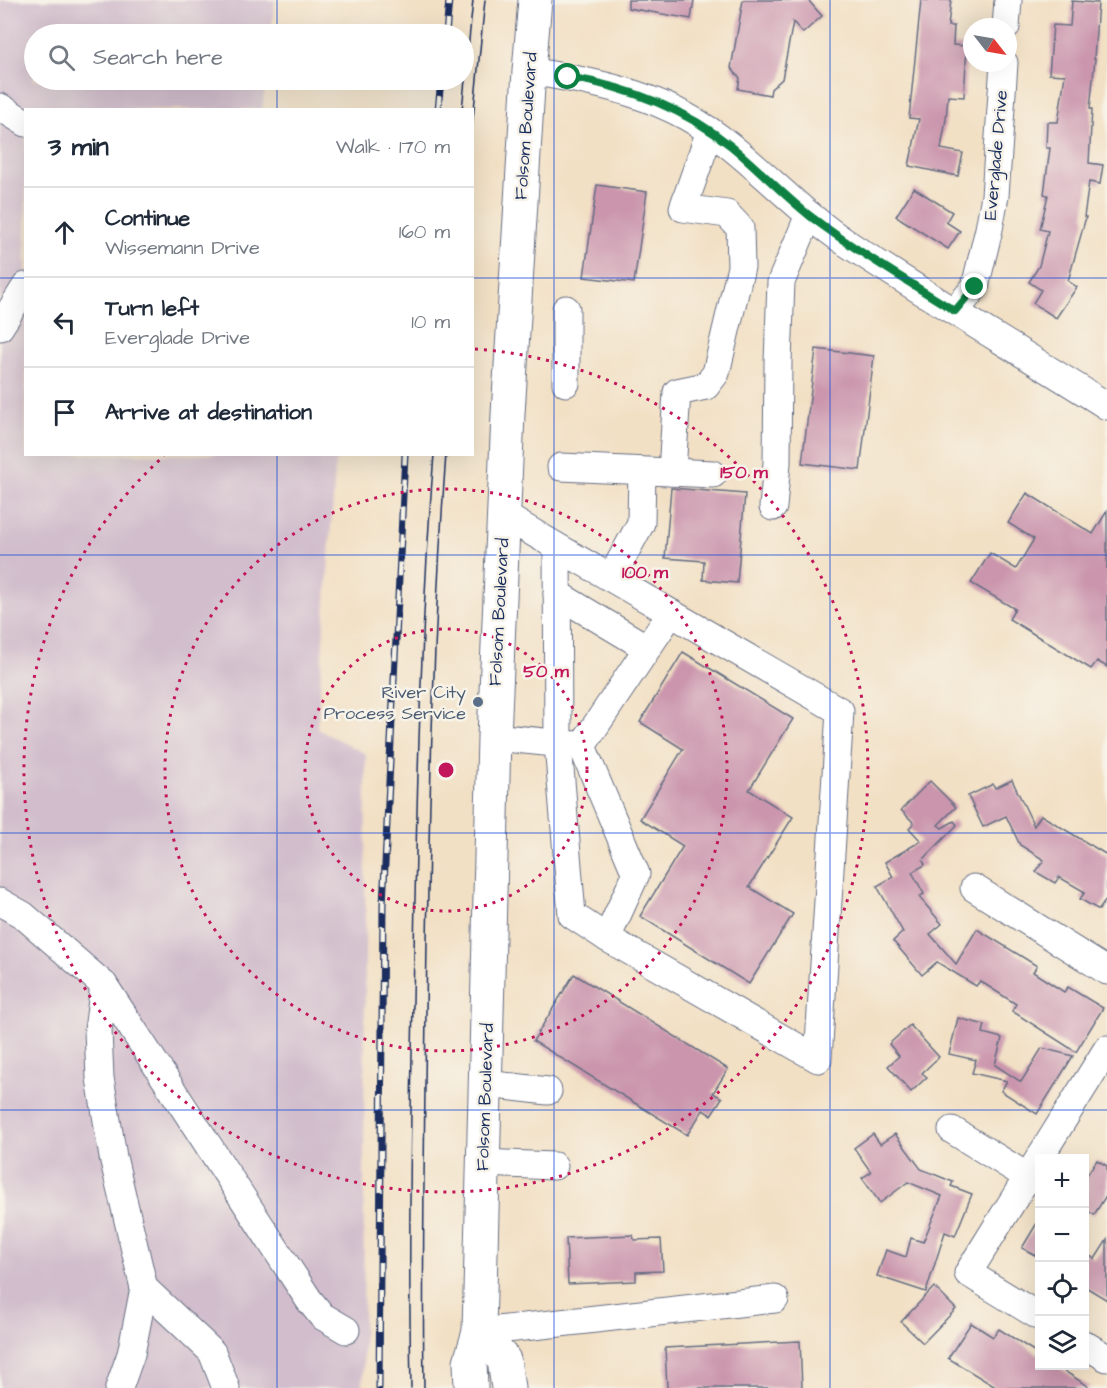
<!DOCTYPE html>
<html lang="en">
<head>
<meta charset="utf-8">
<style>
  :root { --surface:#fff; --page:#f2f2f3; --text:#1f2937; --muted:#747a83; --line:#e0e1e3 }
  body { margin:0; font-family:"Architects Daughter",sans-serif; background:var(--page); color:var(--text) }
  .controls { position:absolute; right:18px; bottom:18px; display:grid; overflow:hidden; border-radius:0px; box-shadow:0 6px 24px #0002 }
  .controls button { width:54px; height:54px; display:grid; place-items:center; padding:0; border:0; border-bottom:2px solid var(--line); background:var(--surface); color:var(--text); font:30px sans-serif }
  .compass { position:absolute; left:963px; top:18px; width:54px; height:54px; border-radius:50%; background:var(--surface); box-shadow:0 6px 24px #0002; rotate:121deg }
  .stop { position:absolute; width:18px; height:18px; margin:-14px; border:4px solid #0b8043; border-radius:50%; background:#fff }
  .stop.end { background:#0b8043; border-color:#fff; box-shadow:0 2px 6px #0008 }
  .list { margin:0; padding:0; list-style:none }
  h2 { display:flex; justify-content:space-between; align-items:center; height:78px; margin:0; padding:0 24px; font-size:26px }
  h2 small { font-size:20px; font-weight:400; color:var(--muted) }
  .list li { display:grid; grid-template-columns:39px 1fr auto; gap:18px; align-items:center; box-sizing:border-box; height:90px; padding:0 24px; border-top:2px solid var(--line) }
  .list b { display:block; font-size:22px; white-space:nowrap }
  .list p { margin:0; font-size:20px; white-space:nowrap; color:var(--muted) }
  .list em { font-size:20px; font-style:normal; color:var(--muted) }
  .icon { flex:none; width:33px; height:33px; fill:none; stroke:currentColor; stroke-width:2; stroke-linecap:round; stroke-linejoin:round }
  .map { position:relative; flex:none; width:1107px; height:1388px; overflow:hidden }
  .search { position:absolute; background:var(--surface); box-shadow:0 6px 24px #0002; left:24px; top:24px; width:450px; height:66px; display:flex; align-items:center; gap:15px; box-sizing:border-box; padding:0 21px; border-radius:33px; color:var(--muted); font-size:22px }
  .panel { position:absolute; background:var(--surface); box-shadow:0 6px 24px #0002; left:24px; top:108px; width:450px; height:348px; border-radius:0px }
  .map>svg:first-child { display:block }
  .industrial { fill:#d1bdcc }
  .building { fill:#cb96ad }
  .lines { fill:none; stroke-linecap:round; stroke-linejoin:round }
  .minor-casing { stroke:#666d82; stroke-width:29 }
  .major-casing { stroke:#666d82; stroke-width:35 }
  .minor { stroke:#fff; stroke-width:27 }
  .major { stroke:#fff; stroke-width:33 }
  .tram { stroke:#1b2f5e; stroke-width:1.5 }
  .rail-casing { stroke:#1b2f5e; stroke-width:7 }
  .rail { stroke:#f7f3e8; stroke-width:4.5; stroke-dasharray:14; stroke-linecap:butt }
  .route { stroke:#0b8043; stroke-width:8 }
  .grid { fill:none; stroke:#1d4ed8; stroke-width:1.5; stroke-opacity:0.55 }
  .ring { fill:none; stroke:#c2185b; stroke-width:3; stroke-dasharray:3 6 }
  .service-dot { fill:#5c6f8a; stroke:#f7f3e8; stroke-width:2 }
  .labels { text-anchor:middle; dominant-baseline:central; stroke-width:5; stroke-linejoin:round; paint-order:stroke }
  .street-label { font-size:18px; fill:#1b2f5e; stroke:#f7f3e8 }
  .service-label { font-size:18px; fill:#4e5e75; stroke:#f7f3e8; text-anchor:end }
  .centre { fill:#c2185b; stroke:#f7f3e8; stroke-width:3 }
  .ring-label { font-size:18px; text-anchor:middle; font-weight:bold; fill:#c2185b; stroke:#f7f3e8; stroke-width:5; stroke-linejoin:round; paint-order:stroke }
</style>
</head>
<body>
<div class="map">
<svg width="1107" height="1388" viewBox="0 0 1107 1388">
  <rect width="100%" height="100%" fill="#f7f3e8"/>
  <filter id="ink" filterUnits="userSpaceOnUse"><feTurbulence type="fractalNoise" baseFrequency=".0167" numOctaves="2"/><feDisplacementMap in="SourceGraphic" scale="12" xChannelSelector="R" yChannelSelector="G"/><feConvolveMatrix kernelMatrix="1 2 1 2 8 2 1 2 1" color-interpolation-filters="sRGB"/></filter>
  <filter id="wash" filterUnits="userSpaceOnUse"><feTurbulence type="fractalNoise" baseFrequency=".008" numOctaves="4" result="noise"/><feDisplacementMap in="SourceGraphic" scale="24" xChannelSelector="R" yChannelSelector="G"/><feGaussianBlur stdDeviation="1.35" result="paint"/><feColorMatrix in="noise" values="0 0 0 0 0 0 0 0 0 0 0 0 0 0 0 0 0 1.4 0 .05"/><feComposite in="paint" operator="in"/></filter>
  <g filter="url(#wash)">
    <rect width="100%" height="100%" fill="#f2e0c5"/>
    <path class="industrial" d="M0,0H275L271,34H34V80H266L262,109L26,110V454L336,455L317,729L366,754L363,1388H0Z"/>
    <g id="blocks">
      <g class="building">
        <path d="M628,0H694L691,19L628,8Z"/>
        <path d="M743,0H808L822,16L803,33L793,22L782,79L771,89L770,95L738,89L740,78L731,68Z"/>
        <path d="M921,0H951L948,26H954L953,45L967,46L964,97L948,96L946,119L941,149L963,153L958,176L909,166L919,119L909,118Z"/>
        <path d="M1072,1L1098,3L1094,59H1095L1090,109H1092L1089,163L1103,165L1100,184L1089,182L1084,217H1086L1068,281L1077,287L1056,318L1033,303L1041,290L1029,282L1039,266L1048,231L1040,229L1048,195L1044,194L1050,148H1046L1047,122H1058L1065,75L1049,74L1053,25L1070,26Z"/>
        <path d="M597,185L647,192L634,283L584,277Z"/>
        <path d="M914,188L952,212L946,222L960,231L948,249L896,216Z"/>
        <path d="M816,349L874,356L860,470L802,463Z"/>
        <path d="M671,488L745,494L737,583L703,580L704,561L665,558Z"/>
        <path d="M1027,493L1093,534L1107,511V667L1097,661L1091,669L1009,619L1015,609L971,583L990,553L1016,569L1034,539L1008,523Z"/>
        <path d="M683,652L793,719L749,790L793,817L749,887L793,914L749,984L640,916L683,846L640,819L683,749L640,722Z"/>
        <path d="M1012,780L1034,826L1041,815L1107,855V898L1099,910L1080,899L1085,892L1059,877L1055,883L1036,872L1044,860L1020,845L1006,816L983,827L968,796L993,784L995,788Z"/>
        <path d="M930,781L956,807L938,825L942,828L954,821L957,825L923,860L925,865L912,872L924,894L919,897L942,924L930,934L956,964L977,929L1037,966L1033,972L1064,992L1068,987L1103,1008L1076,1052L1012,1011L1016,1004L980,981L976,986L937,962L922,975L893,941L903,932L877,886L893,877L885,862L921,841L909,828L914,823L901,810Z"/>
        <path d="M574,974L728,1069L713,1093L722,1098L711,1115L703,1110L687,1135L533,1041Z"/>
        <path d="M958,1018L985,1025L983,1033L1002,1038L995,1065L1021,1082L1042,1048L1073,1056L1037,1114L1001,1091L1007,1081L972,1073L976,1060L949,1054Z"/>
        <path d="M910,1025L939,1057L922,1073L927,1077L911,1092L888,1066L899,1056L889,1044Z"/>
        <path d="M873,1134L880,1144L895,1134L921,1169L953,1182L951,1186L972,1194L955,1236L945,1232L926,1292L877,1276L886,1250L906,1257L911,1238L923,1242L942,1196L908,1182L880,1203L862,1178L871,1172L854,1148Z"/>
        <path d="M1097,1160L1107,1166V1194L1094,1215L1084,1208V1179Z"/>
        <path d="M1040,1218V1258L1022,1248Z"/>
        <path d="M633,1235L634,1240L661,1239L663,1271L636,1272V1281L568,1284L566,1238Z"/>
        <path d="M1107,1240V1300L1084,1286V1252L1095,1259Z"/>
        <path d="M934,1287L956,1309L923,1343L901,1322Z"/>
        <path d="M971,1323L993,1337L999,1329L1040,1355V1365H1055L1091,1388H997L948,1358Z"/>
        <path d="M800,1341L802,1388H667L665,1348Z"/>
      </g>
    </g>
  </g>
  <g filter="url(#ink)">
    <use href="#blocks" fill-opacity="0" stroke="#666d82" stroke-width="1.5"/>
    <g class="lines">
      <g class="minor-casing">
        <g id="minor">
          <path d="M1006,27L1008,0"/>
          <path d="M529,71C604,83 669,96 730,146C769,177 803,214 845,242C931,299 1020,351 1107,406"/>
          <path d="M0,107L26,123"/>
          <path d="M955,311L975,287L989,229L995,196L1004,63"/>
          <path d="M0,327L26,286"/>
          <path d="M566,383V309"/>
          <path d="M561,467L713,474"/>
          <path d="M672,472L677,392L706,386L716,373L741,267L740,228L727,214L683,208L710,131"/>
          <path d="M773,507L777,463L778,362L781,282L809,215"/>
          <path d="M503,515C615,581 728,646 840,711L818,1059L607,938L572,915L558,744L557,547"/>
          <path d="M611,578L641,523L642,471"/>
          <path d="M557,594L647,648"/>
          <path d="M494,737L575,745"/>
          <path d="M974,888L1107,971"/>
          <path d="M0,902L23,915L104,985L309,1300L322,1316L346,1330"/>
          <path d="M607,938L636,874L582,746L671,613"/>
          <path d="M104,985L98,1030L100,1078L113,1157L144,1288L131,1354L119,1388"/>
          <path d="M486,1084L548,1091"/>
          <path d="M952,1130L1028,1177"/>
          <path d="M483,1163L554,1166"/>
          <path d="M144,1288L212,1352L226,1388"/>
          <path d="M1040,1317L968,1273L1107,1049"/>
          <path d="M479,1332L775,1299"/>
          <path d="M1084,1344L1107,1358"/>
        </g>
      </g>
      <g class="major-casing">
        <g id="major">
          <path d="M479,1332L504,1360L508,1388"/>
          <path d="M471,1388L470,1362L479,1332L494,737L508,414L529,71L535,0"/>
        </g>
      </g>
      <use href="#minor" class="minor"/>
      <use href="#major" class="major"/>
      <g class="tram">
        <path d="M462,110L473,0"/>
        <path d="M472,129L485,0"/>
        <path d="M411,1388C408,1242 411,1097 414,952C417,786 421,620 434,454"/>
        <path d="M424,1388C422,1239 425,1091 427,942C430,780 434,617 446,454"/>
      </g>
      <g class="rail-casing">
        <g id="rail">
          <path d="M446,34L449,0"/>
          <path d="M438,110L441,80"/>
          <path d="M379,1388L383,905L405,454"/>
        </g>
      </g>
      <use href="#rail" class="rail"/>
    </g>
  </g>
  <g class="lines" filter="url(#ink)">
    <path class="route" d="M568,77C627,87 684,108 731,146C758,168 782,194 810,216C856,251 906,280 955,311L975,287"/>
  </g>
  <path class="grid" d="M277,0V34M554,0V1388M830,0V1388M277,80V110M0,278H26M472,278H1107M277,454V1388M0,555H1107M0,833H1107M0,1110H1107"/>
  <g class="ring">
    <circle cx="446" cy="770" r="141"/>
    <circle cx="446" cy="770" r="281"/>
    <path d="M475 349A422 422 0 1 1 164 456"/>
  </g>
  <circle class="service-dot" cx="478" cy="702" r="6"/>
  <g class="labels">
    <g class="street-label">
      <text transform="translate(526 126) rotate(-86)">Folsom Boulevard</text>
      <text transform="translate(996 155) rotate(-85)">Everglade Drive</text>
      <text transform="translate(499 612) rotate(-87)">Folsom Boulevard</text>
      <text transform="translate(485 1097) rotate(-88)">Folsom Boulevard</text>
    </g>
    <g class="service-label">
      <text x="466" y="692">River City<tspan x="466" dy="21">Process Service</tspan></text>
    </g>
  </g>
  <circle cx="446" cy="770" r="9" class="centre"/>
  <g class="ring-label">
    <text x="744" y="478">150 m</text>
    <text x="645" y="578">100 m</text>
    <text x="546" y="677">50 m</text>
  </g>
</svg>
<div class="controls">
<button>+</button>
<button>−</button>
<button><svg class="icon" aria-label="locate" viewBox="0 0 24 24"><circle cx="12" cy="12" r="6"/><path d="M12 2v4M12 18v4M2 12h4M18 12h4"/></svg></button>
<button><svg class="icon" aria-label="layers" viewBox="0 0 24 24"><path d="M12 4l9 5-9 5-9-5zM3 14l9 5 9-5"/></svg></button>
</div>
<svg class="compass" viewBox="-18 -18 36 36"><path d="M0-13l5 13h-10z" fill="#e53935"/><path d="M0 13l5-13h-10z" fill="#747a83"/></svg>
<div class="stop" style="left:568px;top:77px"></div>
<div class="stop end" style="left:975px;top:287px"></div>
<div class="search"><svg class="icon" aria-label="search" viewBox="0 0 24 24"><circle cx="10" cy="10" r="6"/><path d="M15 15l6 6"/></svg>Search here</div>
<section class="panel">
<h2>3 min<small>Walk · 170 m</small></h2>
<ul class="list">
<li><svg class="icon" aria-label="ahead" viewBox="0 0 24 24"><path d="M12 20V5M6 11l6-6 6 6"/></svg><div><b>Continue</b><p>Wissemann Drive</p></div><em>160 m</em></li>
<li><svg class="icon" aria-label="left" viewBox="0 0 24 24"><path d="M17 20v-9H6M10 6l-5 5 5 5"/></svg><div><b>Turn left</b><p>Everglade Drive</p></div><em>10 m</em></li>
<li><svg class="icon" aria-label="arrive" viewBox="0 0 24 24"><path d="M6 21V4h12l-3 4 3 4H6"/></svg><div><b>Arrive at destination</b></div></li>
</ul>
</section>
</div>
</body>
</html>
